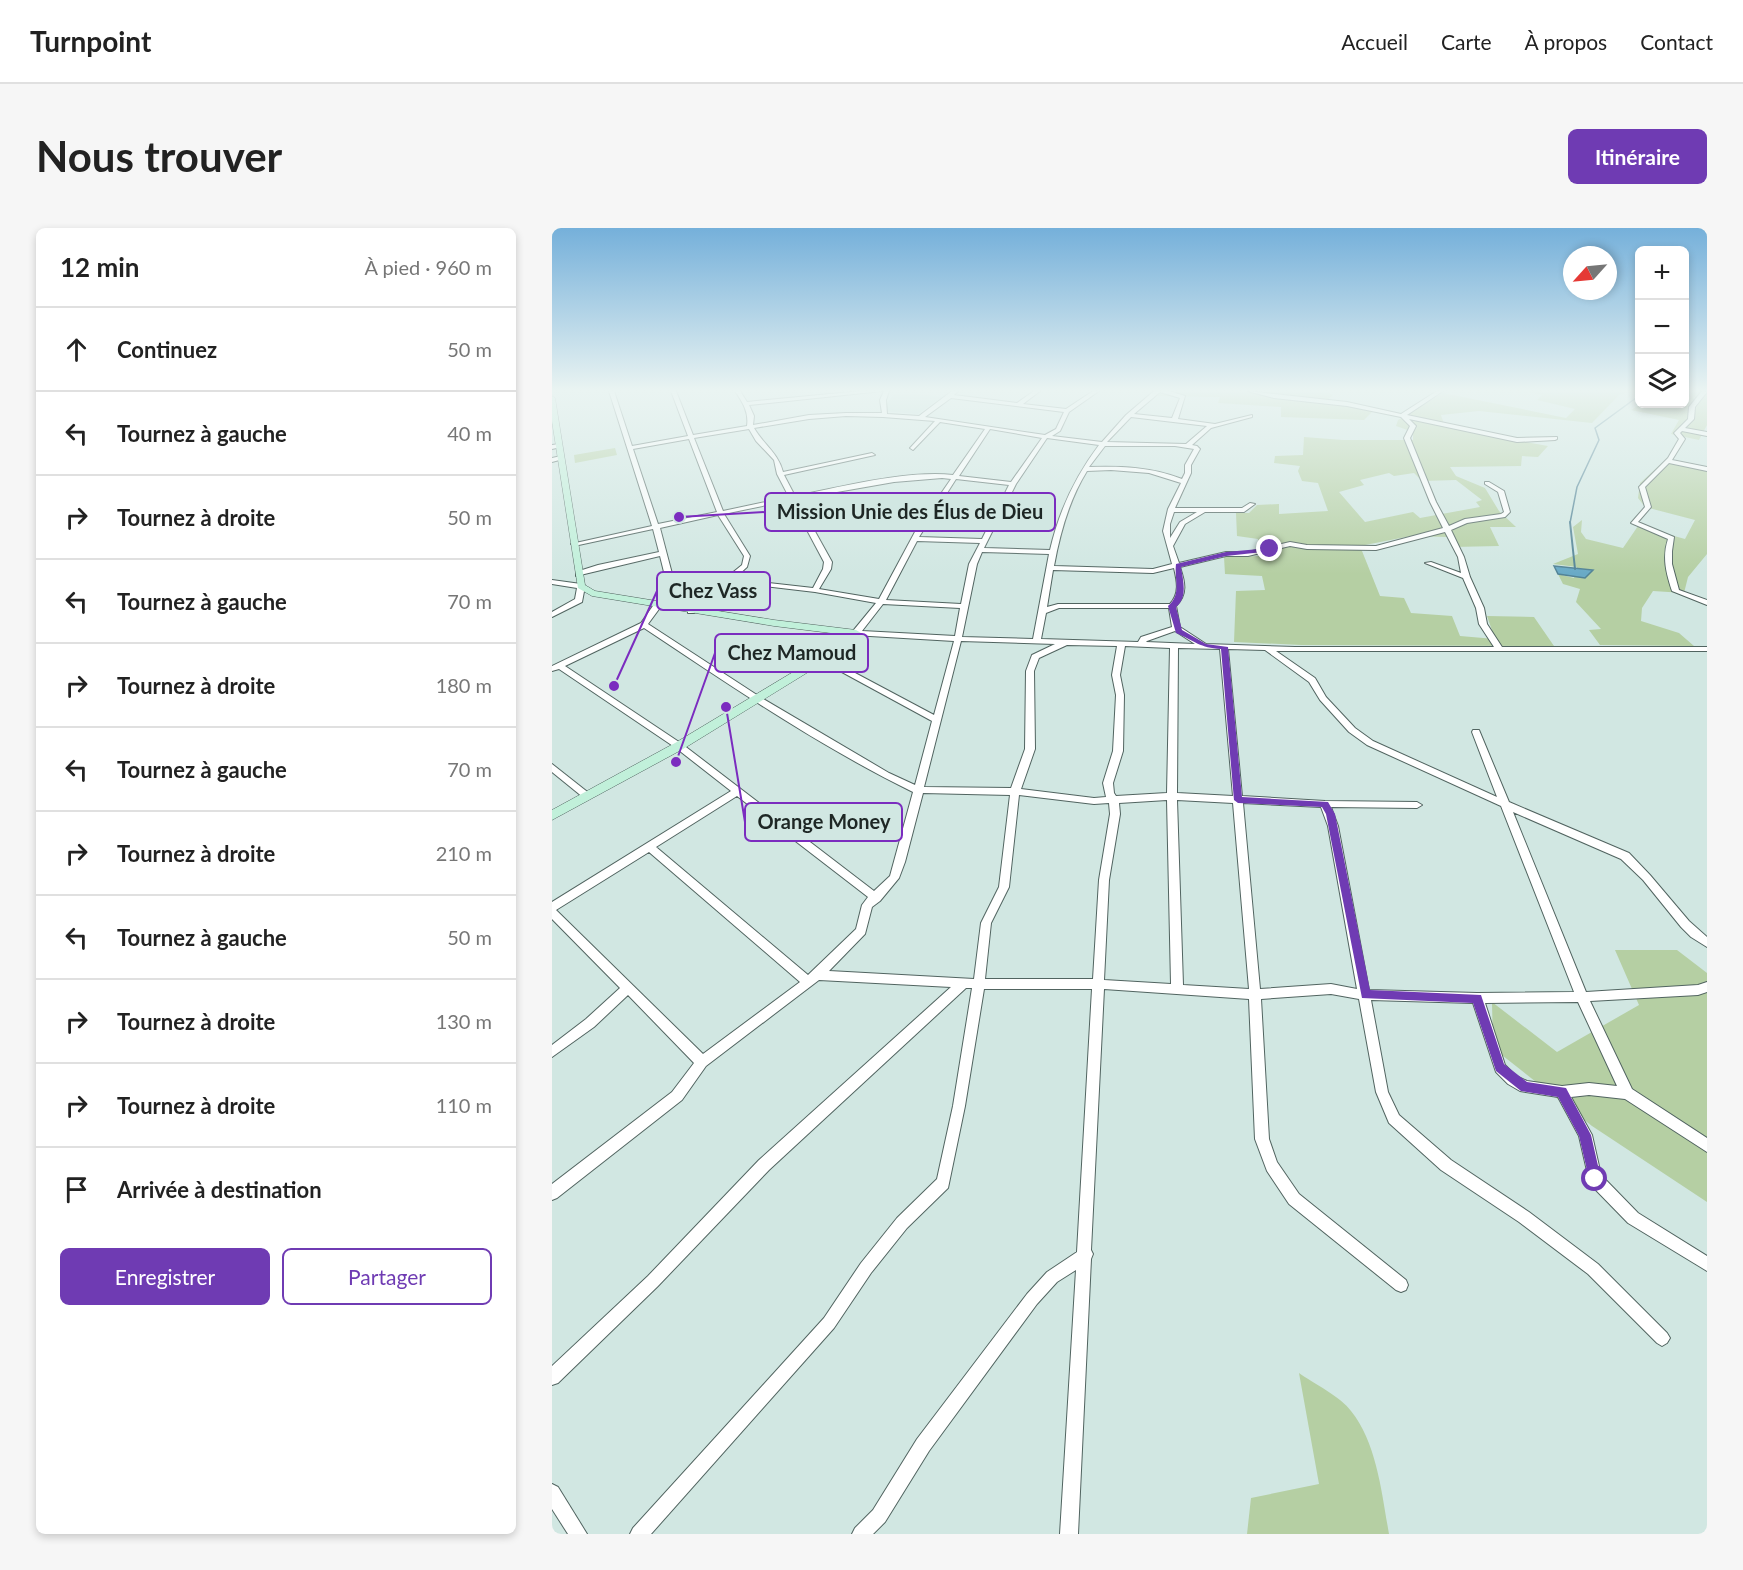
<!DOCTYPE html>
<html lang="fr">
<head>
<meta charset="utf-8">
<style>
  :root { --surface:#fff; --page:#f6f6f6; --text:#222; --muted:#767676; --line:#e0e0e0; --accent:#6f3bb3 }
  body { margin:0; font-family:Lato,sans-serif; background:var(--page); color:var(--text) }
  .controls { position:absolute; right:18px; top:18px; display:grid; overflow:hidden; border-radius:9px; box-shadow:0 3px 9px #0003 }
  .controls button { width:54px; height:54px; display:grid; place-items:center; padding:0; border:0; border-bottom:2px solid var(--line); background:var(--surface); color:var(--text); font:30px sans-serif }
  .compass { position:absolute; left:1011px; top:18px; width:54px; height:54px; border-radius:50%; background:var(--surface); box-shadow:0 3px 9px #0003; rotate:243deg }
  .stop { position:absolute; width:18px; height:18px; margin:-14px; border:4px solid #6f3bb3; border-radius:50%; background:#fff }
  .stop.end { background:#6f3bb3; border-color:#fff; box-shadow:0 2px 6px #0008 }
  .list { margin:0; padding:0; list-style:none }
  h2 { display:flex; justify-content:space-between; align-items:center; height:78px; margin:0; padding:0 24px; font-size:26px }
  h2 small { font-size:20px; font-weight:400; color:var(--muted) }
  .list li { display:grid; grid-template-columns:39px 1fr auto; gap:18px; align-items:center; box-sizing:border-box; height:84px; padding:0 24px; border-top:2px solid var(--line) }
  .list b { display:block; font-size:22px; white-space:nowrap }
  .list em { font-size:20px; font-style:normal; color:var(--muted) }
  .actions { display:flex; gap:12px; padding:18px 24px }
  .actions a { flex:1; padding:14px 0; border:2px solid var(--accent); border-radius:9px; text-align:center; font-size:21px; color:var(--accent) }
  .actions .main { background:var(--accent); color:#fff }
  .icon { flex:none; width:33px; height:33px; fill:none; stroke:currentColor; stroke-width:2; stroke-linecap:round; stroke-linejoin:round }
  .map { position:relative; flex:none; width:1155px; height:1306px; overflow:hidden; border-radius:9px }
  header { display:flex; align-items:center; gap:36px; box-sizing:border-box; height:84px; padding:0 30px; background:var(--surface); border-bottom:2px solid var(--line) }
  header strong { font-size:28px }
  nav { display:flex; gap:33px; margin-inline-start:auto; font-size:21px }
  .intro { display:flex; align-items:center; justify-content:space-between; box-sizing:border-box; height:144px; padding:0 36px }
  h1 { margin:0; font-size:42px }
  .button { padding:15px 27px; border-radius:9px; background:var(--accent); color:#fff; font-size:21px; font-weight:700 }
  main { display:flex; gap:36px; padding:0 36px }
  aside { flex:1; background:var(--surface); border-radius:9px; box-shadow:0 3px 9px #0003 }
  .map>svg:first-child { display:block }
  .built { fill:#bcdbd4 }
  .green { fill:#b5cfa3; fill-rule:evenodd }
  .water { fill:#69aac6; stroke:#528396; stroke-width:1.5 }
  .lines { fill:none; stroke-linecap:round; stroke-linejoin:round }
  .stream-far1 { stroke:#528396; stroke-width:1.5 }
  .stream { stroke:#528396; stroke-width:2 }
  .street-casing { stroke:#516460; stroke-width:2 }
  .secondary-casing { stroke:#516460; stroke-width:1 }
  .street { fill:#fff; fill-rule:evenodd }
  .secondary { fill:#c1f0da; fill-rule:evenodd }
  .route { fill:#6f3bb3 }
  .leader { fill:none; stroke:#7b2cbf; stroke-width:2 }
  .callout-dot { fill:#7b2cbf; stroke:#d1e7e2; stroke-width:2 }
  .callout { fill:#d1e7e2; stroke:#7b2cbf; stroke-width:2 }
  .callout-label { font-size:20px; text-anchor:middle; font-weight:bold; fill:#1e2725 }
</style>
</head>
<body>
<header>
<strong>Turnpoint</strong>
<nav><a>Accueil</a><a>Carte</a><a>À propos</a><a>Contact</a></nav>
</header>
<div class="intro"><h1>Nous trouver</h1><a class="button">Itinéraire</a></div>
<main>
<aside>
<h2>12 min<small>À pied · 960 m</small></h2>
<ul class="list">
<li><svg class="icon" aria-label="ahead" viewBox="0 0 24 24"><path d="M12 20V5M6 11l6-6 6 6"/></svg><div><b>Continuez</b></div><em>50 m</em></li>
<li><svg class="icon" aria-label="left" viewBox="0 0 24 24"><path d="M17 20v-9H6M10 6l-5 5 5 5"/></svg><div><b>Tournez à gauche</b></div><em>40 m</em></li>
<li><svg class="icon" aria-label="right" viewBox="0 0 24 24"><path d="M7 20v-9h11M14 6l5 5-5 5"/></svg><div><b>Tournez à droite</b></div><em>50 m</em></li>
<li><svg class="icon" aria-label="left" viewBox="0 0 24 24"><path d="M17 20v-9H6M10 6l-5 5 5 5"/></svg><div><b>Tournez à gauche</b></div><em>70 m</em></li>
<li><svg class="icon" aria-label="right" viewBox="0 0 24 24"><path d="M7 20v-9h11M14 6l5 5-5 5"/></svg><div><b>Tournez à droite</b></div><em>180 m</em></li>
<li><svg class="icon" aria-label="left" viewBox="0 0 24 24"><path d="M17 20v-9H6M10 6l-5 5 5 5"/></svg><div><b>Tournez à gauche</b></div><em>70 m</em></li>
<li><svg class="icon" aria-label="right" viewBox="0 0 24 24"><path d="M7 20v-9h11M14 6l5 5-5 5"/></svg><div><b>Tournez à droite</b></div><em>210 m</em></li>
<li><svg class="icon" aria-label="left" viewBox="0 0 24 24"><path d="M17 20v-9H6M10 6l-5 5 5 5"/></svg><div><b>Tournez à gauche</b></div><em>50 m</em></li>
<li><svg class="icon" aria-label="right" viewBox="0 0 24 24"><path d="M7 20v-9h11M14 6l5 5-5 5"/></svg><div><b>Tournez à droite</b></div><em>130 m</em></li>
<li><svg class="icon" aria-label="right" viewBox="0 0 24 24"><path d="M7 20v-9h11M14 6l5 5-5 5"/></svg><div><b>Tournez à droite</b></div><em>110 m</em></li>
<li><svg class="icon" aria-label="arrive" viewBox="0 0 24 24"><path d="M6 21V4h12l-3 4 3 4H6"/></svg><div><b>Arrivée à destination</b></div></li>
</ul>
<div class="actions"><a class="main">Enregistrer</a><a>Partager</a></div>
</aside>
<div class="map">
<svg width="1155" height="1306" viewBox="0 0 1155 1306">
  <rect width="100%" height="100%" fill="#d1e7e2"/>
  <path class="built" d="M342,166H368L390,169L366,186L329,183Z"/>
  <g class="green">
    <path d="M611,163H772L781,167L774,173L821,183L812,192L729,189V179L666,175L668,169L605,168Z"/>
    <path d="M974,163H1079L1067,167L1040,195L927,183L889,187L892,196L933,207L996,218L986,229L970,228L969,238L898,239L904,248L933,260L947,283L964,299H938L947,318L900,319L895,309L859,308L808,318L828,368L852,370L859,385L900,388L908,408L943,411L935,388L982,389L1002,418L749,417L682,414L684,363L713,362L710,348L673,346L672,329L707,328L706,311L685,308L684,285H697L705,277L727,276V286L776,283L766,255L750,253L746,243L748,238L722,235L723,228L751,227L752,209L791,212H861V204L844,198L846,192L891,165L1014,190L1023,181L985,172L990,167ZM837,245L842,248L862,245L870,253L904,252L930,272L924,274L928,279L868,290L861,284L813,294L787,264L812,257L808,252Z"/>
    <path d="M1133,163H1155V197L1147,212L1119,206L1127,192L1079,182L1089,176H1132Z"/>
    <path d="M63,220L65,227L23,235L22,227Z"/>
    <path d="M1111,234L1155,243V326L1136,349L1132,365L1101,363L1090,380L1089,393L1127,405L1142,418L1048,417L1037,402L1049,401L1024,374L1028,361L1011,356L1006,346L1022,350L1025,339L1001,336L1026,326L1021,299L1030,292L1029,304L1034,311L1071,320L1086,298L1133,311L1143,292L1093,279L1086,270L1088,255Z"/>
    <path d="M1063,722H1125L1155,745V974L1040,898L941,820L940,774L1005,824L1087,777Z"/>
    <path d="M747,1145C761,1155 789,1169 799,1183C825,1215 830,1267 837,1306H695L699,1270L767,1256Z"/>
  </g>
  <path class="water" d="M1002,338L1041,342L1033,350L1006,346Z"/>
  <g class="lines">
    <path class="stream-far1" d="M1018,295L1025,259L1047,212L1043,200L1088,167"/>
    <path class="stream" d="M1018,294L1023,341"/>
    <g class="street-casing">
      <g id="street">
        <path d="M57,163H62L80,218L136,208L119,163H124L141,207L195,198C197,184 191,175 183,163H188L195,174L309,163H330L197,177L202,188L201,197L257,187L294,185H330L328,172L332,163H337L334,172L335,186L367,188L400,163H406L402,167L465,175L482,163H488L471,176L514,181L541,163H547L517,184L508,203L500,208L550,214L574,187L602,163H617L633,168L626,191L663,196L700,187V189L659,200L640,217L645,218L648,221L639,237V245L623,280H690L698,275L703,276L692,284H653L633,296L621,318L627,335L674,324H696L738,314L755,317L824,318L891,300L878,274L852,210L858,198L849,189L795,178L722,170L695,163L795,174L849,186L885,163H891L855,187L965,210L1005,209V211L1003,212L965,214L857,191L864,198L858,210L884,274L897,298L913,291L949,286L952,284L946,264L933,256V254H937L952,263L958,284L953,289L915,295L899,302L912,329L918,349L932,380L935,396L950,419H1155V423H724L763,450L774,469L803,500L821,513L945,569L920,504L921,502H927L957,574L1077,625L1098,647L1137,693L1155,709V719L1139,709L1129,699L1091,652L1069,631L961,584L1034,764L1146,757L1155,754V764L1146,767L1038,773L1080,861L1155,910V924L1073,871L1037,867L1019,869L1040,907L1049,947L1086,985L1155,1028V1043L1076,995L1038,956L1027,908L1006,869L968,863L956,856L944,844L921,775L819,772L836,864L847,887L899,932L977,984L1046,1036L1115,1105L1118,1110L1115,1115L1110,1118L1105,1115L1036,1046L967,994L889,942L837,895L824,864L807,771L779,766L709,771L717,911L725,934L747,966L854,1052L856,1057L854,1062L849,1064L844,1062L737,976L715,943L703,911L697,771L552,761L539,1022L541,1026L539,1031L526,1306H508L524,1042L505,1054L485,1076L377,1223L333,1294L321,1306H300L303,1300L321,1282L365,1211L475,1066L495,1044L525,1024L540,761H432L413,878L396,960L355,1000L319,1045L282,1100L99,1306H78L81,1300L272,1090L309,1035L345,990L385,951L401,878L420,760H414L217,942L106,1058L6,1155L0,1157V1138L96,1048L207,932L399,759L267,752L154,838L130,872L5,970L0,972V956L120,864L142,835L76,767L42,799L0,829V817L34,791L68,760L0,691V674L179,563L124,520L7,441L0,443V438L89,395L103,375H109L110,377L96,396L208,469L337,545L363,557L380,493L266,431L270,429H273L382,487L402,413L301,407V403L324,375L263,364L178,354L142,385H136V381L190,337L192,328L166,287L108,300L129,380L128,382L121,380L108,328L24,348V344L46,337L107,324L101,301L22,318L19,316L100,298ZM608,164L628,170L620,190L582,186ZM399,170L512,184L504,201L493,207L373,189ZM294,188L331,189L383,193L359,219L358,220L361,222L388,194L433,201L401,247C355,242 289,259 243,268L232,247L323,227L320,225L231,244C226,225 212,217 202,200L257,191ZM579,189L655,198L634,216L555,214ZM197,201L204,213L222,232L225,246L237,269L171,283L142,210ZM438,201L490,210L459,254L407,248ZM495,210L547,217C523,249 507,283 498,322L432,320L464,256ZM137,211L165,284L106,296L81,221ZM553,218H623L642,221L633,237V245L630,251C601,239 569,238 537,239ZM559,242L597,245L629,255L616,281L611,303L620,336L601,341L502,338C508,305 517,272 535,243ZM390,250L399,251L364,302L327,371L267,361L279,341L280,334L245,271L342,254ZM404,251L457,257L430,311L367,309ZM239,272L272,334L271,341L261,360L182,351L195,339L198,328L172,286ZM622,284H645L628,294L618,310V296ZM893,304L906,329L909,345L879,334L873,335L911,350L924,380L927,396L942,419H743L654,416L628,399L624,378C636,366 633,354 628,339L674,328H696L738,318L755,321L824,322ZM365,313L428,315L417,336L409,376L334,372ZM430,324L497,326L481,411L410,409L425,336ZM622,340C625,353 628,365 618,376H506L495,379L501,342L601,345ZM331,376L408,380L403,408L310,403ZM507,380H617L620,399L589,409L586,414L489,411L494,385ZM92,400C179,458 267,518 361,564L338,648L322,663L130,516L13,438ZM623,403L643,416L594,414L595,413ZM409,413L503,416L480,427L474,443L473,521L459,560L372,559ZM515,417L565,418L560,447L564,467L561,523L551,555L554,569L542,570L469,561L483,521L482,443L487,430ZM573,418L618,420L615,565L564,568L562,565L561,555L571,523L572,467L568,447ZM626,420L668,421L681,568L625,565ZM676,421L713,422L757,454L768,472L797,504L815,517L949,578L1022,764L925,765L817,762L786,598L779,579L865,580L870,577L865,574L773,573L690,568ZM371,565L458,567L447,659L429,695L422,751L277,743L313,706L320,679L328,673L347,650L353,634ZM467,567L542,576L557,575L558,586L547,652L541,751H433L439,695L457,659ZM185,568L316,669L310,677L304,701L256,747L104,619ZM615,572L619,756L552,752L557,652L568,586L567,575ZM625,572L681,575L697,761L631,757ZM691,575L769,579L776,598L805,761L779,756L708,761ZM97,624L248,754L151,826L4,682ZM1026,774L1065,858L1037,855L1010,858L975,853L964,848L953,837L933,775Z"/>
        <path d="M1150,163L1155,164L1143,179L1142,191L1133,200L1155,204V208L1130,203L1128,205L1133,211L1120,232L1155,239V243L1117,235L1093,259L1099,279L1086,294L1122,309L1120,323V336L1127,362L1155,372V377L1120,363C1114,345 1110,329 1116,311L1079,295L1093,279L1087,259L1116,230L1127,211L1122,205L1136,191L1137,179Z"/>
        <path d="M7,216L10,218L9,219L0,221V217Z"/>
        <path d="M9,228L11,229V231L0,234V230Z"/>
        <path d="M0,352L29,356L33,358L30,374L0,389V384L23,371L25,360L0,356Z"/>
        <path d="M0,536L38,566L40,568L38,570H32L0,544Z"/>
        <path d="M0,1256L6,1259L35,1306H16L0,1281Z"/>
      </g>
    </g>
    <g class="secondary-casing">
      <path id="secondary" d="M0,168L3,170L33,357L43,363L222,392L304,402L309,405L274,433L131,521L0,592V582L123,515L266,429L295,407L222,398L40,368L26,360L0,193Z"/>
    </g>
    <use href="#street" class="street"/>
    <use href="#secondary" class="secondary"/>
  </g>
  <linearGradient id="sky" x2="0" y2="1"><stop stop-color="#75b0da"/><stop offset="0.47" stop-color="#eaf4f2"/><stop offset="1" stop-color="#eaf4f2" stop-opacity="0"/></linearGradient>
  <rect width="1155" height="346" fill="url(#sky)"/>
  <path class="route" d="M718,320L721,323L674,328L629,339C631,352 636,370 624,379L630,402L654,416L676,419L690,569L776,574L783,586L818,762L929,767L952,836L975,854L1014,860L1039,907L1049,951L1047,955H1038L1027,908L1006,869L969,863L944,843L921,775L810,770L774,586L770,579L686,575L682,572L669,421C648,420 643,413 624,405L616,378C630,366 622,352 624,336L674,324Z"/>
  <path class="leader" d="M127 289L213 284M62 458L105 363M124 534L163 425M174 479L193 594"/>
  <g class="callout-dot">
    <circle cx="127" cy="289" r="6"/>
    <circle cx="62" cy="458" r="6"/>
    <circle cx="124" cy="534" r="6"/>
    <circle cx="174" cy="479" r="6"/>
  </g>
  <g class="callout">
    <rect x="213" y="265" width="290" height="38" rx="6"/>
    <rect x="105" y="344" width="113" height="38" rx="6"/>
    <rect x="163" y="406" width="153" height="38" rx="6"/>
    <rect x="193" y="575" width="157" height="38" rx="6"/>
  </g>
  <g class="callout-label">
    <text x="358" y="291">Mission Unie des Élus de Dieu</text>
    <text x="161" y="370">Chez Vass</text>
    <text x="240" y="432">Chez Mamoud</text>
    <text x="272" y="601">Orange Money</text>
  </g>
</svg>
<div class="controls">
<button>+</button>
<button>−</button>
<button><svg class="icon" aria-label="layers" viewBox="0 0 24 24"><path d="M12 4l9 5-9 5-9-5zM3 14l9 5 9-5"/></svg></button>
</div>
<svg class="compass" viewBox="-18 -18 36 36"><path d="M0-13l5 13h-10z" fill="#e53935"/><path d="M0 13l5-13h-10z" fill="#767676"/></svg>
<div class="stop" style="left:1043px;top:951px"></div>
<div class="stop end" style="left:718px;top:321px"></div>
</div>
</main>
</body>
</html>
